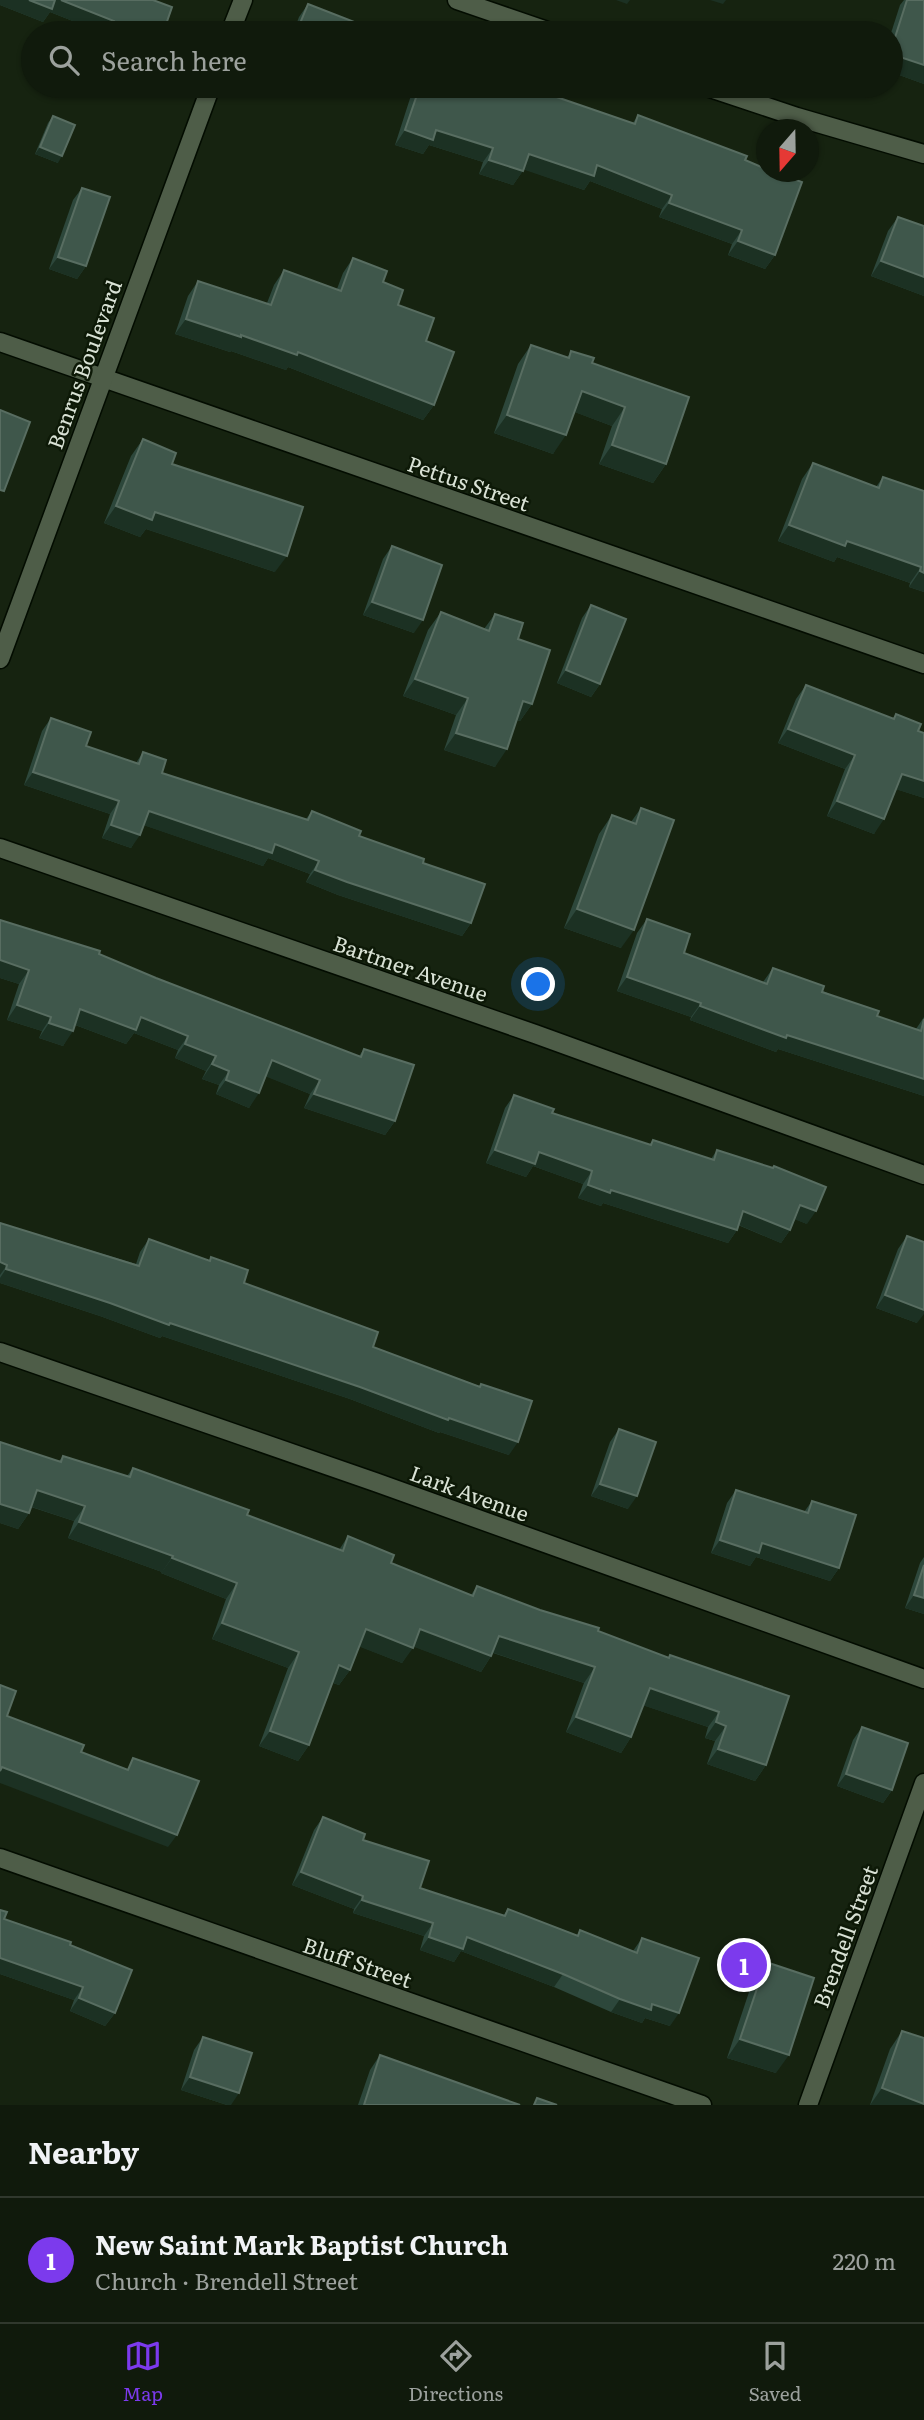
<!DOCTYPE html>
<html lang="en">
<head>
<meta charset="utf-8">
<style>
  :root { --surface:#101a0c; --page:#192315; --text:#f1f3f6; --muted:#9ca19d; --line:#30382d; --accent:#7c3aed }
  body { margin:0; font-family:Literata,serif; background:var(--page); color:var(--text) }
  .compass { position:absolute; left:756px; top:119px; width:63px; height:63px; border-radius:50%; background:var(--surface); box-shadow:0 2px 5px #0004; rotate:200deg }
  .you { position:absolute; left:539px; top:985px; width:24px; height:24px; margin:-18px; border:5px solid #fff; border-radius:50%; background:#1a73e8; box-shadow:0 0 0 10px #1a73e833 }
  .badge { display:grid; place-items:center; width:46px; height:46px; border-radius:50%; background:var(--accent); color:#fff; font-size:23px; font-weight:700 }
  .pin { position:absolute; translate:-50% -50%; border:4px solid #fff; box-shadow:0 2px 7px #0006 }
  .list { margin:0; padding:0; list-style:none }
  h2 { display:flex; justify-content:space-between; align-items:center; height:91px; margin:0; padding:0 28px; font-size:30px }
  h2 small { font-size:23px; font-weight:400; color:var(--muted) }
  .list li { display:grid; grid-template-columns:46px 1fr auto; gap:21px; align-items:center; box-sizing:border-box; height:126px; padding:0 28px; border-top:2px solid var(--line) }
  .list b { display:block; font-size:26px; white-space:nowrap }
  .list p { margin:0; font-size:23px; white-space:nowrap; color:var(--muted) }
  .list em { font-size:23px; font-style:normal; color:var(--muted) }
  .icon { flex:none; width:38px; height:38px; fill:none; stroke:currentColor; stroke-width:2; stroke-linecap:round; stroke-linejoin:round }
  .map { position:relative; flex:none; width:924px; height:2105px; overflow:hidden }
  .search { position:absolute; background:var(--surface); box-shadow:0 2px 5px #0004; left:21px; right:21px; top:21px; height:77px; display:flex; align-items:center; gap:18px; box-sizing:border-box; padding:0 24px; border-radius:38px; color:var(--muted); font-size:26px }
  .sheet { height:217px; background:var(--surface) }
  nav { display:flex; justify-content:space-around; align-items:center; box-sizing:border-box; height:98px; border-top:2px solid var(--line); background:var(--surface); font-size:19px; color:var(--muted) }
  nav a { display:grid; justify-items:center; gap:4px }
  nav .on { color:var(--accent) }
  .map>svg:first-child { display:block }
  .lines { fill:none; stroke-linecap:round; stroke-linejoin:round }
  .minor-casing { stroke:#030c00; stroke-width:21 }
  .tertiary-casing { stroke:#030c00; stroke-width:21 }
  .minor { stroke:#4e5d48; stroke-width:18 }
  .tertiary { stroke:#4e5d48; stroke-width:18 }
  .wall { fill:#2d473b }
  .shaded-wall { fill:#1c3123 }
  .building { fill:#3f574b; stroke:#586d61; stroke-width:2 }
  .labels { text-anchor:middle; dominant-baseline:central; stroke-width:5; stroke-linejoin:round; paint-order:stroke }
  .street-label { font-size:21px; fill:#d9e2d5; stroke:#0d1907 }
</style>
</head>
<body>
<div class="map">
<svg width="924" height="2105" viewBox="0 0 924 2105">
  <rect width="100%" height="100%" fill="#162310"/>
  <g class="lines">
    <g class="minor-casing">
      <g id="minor">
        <path d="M457,0L553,33"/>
        <path d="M704,86L797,117L924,154"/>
        <path d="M0,342L924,664"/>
        <path d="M0,848L535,1034L924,1175"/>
        <path d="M0,1352L375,1482L924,1679"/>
        <path d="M0,1858L702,2105"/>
        <path d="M808,2105L924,1783"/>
      </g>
    </g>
    <g class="tertiary-casing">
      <g id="tertiary">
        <path d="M230,33L243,0"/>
        <path d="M0,659L211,86"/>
      </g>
    </g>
    <use href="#minor" class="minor"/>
    <use href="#tertiary" class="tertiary"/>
  </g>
  <g class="wall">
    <path d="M0,0H153L163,33H103L50,12L43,22L0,5Z"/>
    <path d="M904,0H924V84L891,72V33L900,5Z"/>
    <path d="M308,4L353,33H293L299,17Z"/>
    <path d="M414,86H538L542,92L633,123L638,115L745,160L775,255L765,269L728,255L732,244L659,217L662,209L590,181L584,190L524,169L513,185L479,174L483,162L429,145L423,154L395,145Z"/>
    <path d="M53,116L58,163L35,154L48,123Z"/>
    <path d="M82,188L86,266L77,279L49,269L73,200Z"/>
    <path d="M898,217L924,226V296L871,276L888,231Z"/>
    <path d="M353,258L383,282L398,305L426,341L434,405L423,420L288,367L286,370L231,351L230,352L175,334L188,296L198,281L267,303L274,285L284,270L337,289L343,273Z"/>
    <path d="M531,345L567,358L571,351L592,363L666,464L653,483L599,464L612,426L575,412L553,454L494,433L518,364Z"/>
    <path d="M143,439L275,572L146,529L140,537L104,523L131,456Z"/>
    <path d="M813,463L876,487L883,477L924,491V592L909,587L910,583L837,557L834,562L778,541L802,479Z"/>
    <path d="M392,546L414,633L363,615L383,559Z"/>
    <path d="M591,605L600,684L591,697L557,683L582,618Z"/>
    <path d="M441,612L484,629L495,614L518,639L532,704L520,721L517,720L495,767L444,750L456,715L403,696L428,630Z"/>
    <path d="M806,685L892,719L896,714L918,731L924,733V798L896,789L874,834L827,816L845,769L778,743L796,699Z"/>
    <path d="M51,718L86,746L136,763L143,752L162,773L306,819L312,811L359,836L423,863L471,923L462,936L338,895L306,882L310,874L268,858L263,866L144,825L131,848L102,838L110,814L24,785L42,731Z"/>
    <path d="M641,808L621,948L564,928L599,834L612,815L631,822Z"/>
    <path d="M647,919L684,953L763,982L773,968L877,1016L916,1029L924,1017V1096L778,1049L776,1052L690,1020L691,1017L617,991L637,933Z"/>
    <path d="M0,920L99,954L156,978L359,1056L364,1049L395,1121L385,1135L304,1108L310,1094L266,1076L249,1108L216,1094L219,1085L202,1079L206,1071L175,1058L178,1050L134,1033L126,1044L75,1025L63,1046L39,1038L42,1031L7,1020L19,984L0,978Z"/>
    <path d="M514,1095L552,1113L649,1145L653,1140L711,1159L717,1150L807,1224L795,1219L790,1230L781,1243L738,1225L737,1230L728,1243L603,1203L601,1206L578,1198L583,1184L533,1166L526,1177L486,1163L505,1108Z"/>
    <path d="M0,1223L136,1264L140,1252L149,1239L209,1261L211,1257L244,1283L373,1347L479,1386L481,1384L509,1455L440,1432L439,1433L350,1399L162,1336L160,1338L100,1316L0,1283Z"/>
    <path d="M907,1236L917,1323L876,1308L898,1249Z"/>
    <path d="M619,1429L628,1509L591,1496L610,1442Z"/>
    <path d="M0,1442L59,1461L63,1456L127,1476L133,1468L249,1510L247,1515L339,1550L348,1536L394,1555L391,1563L471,1595L477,1586L540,1610L599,1628L598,1631L668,1658L670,1655L789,1696L766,1765L755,1781L707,1764L715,1741L705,1738L708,1727L643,1705L631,1737L621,1753L566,1732L584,1683L493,1653L481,1672L413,1646L402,1663L359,1646L350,1670L339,1685L333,1683L309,1745L298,1761L259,1746L288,1668L212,1639L226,1599L161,1573L162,1572L68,1538L74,1521L31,1507L29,1513L18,1529L0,1523Z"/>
    <path d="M736,1490L804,1512L812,1501L839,1568L830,1581L756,1557L750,1566L711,1553L727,1503Z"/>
    <path d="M924,1557V1614L905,1608L920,1563Z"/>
    <path d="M862,1727L892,1790L883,1803L837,1786L853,1740Z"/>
    <path d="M323,1817L363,1840L420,1888L503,1916L508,1909L577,1935L580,1930L633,1951L642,1938L670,2026L645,2018L642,2023L611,2012L554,1987L461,1951L454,1962L420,1950L424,1936L353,1913L354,1909L292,1885L314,1830Z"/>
    <path d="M0,1910L4,1919L70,1945L115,2013L105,2026L70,2011L74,2000L0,1974Z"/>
    <path d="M766,1962L776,2073L727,2058L753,1980Z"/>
    <path d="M902,2031L924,2105H870L890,2049Z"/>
    <path d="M203,2037L231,2105H227L181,2090L194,2050Z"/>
    <path d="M380,2055L520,2105H358L370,2070Z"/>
  </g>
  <g class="shaded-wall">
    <path d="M0,0H61L114,21L106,33H103L50,12L43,22L0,5Z"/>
    <path d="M616,0H630L627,4Z"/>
    <path d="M710,0H726L723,4Z"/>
    <path d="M891,54L924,65V84L891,72Z"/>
    <path d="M306,86H330L325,94Z"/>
    <path d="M405,130H436L493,148L483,162L429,145L423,154L395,145Z"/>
    <path d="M40,147L62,156L58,163L35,154Z"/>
    <path d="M529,154L597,165L672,195L662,209L590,181L584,190L519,168Z"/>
    <path d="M489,160L523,171L513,185L479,174Z"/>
    <path d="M669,203L742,230L732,244L659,217Z"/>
    <path d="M738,241L775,255L765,269L728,255Z"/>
    <path d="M58,257L86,266L77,279L49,269Z"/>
    <path d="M881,261L924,277V296L871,276Z"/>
    <path d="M186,319L298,352L434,405L423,420L288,367L286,370L231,351L230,352L175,334Z"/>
    <path d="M582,391L625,407L612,426L569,410Z"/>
    <path d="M507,415L566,435L553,454L494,433Z"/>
    <path d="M612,445L666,464L653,483L599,464Z"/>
    <path d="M116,506L155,512L287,556L275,572L146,529L140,537L104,523Z"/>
    <path d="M789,525L847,541L921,567L910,583L837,557L834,562L778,541Z"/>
    <path d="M920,571L924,573V592L909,587Z"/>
    <path d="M372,602L423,620L414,633L363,615Z"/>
    <path d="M566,670L600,684L591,697L557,683Z"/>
    <path d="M415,679L468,698L456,715L403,696Z"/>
    <path d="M523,701L532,704L520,721L511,718Z"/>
    <path d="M788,729L855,755L845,769L778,743Z"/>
    <path d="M456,733L507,749L495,767L444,750Z"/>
    <path d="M33,772L119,801L110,814L24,785Z"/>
    <path d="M902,774L924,781V798L892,788Z"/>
    <path d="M837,801L884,819L874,834L827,816Z"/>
    <path d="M149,811L275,844L319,861L310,874L268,858L263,866L140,824Z"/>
    <path d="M111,825L140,835L131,848L102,838Z"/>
    <path d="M315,870L471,923L462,936L338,895L306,882Z"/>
    <path d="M577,909L634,930L621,948L564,928Z"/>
    <path d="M0,960L29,970L19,984L0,978Z"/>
    <path d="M627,977L701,1003L691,1017L617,991Z"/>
    <path d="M17,1005L51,1017L42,1031L7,1020Z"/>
    <path d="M700,1006L924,1079V1096L778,1049L776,1052L690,1020Z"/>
    <path d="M80,1009L141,1017L188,1036L178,1050L134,1033L126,1044L70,1023Z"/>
    <path d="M49,1023L73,1031L63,1046L39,1038Z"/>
    <path d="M185,1044L216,1056L206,1071L175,1058Z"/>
    <path d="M272,1060L320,1080L310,1094L262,1075Z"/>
    <path d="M212,1064L229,1071L219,1085L202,1079Z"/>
    <path d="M226,1080L259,1093L249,1108L216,1094Z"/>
    <path d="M314,1094L395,1121L385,1135L304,1108Z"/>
    <path d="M495,1150L539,1152L592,1171L583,1184L533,1166L526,1177L486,1163Z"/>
    <path d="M588,1185L611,1190L737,1230L728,1243L603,1203L601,1206L578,1198Z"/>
    <path d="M800,1205L816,1211L807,1224L791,1218Z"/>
    <path d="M743,1211L790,1230L781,1243L734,1223Z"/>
    <path d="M0,1262L7,1265L0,1275Z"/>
    <path d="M6,1269L360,1387L518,1442L509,1455L440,1432L439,1433L350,1399L162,1336L160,1338L100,1316L0,1283V1278Z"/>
    <path d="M885,1295L924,1310V1314L917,1323L876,1308Z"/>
    <path d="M600,1484L637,1496L628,1509L591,1496Z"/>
    <path d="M37,1490L85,1506L74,1521L26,1505Z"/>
    <path d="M0,1504L29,1513L18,1529L0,1523Z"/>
    <path d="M79,1522L173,1556L162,1572L68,1538Z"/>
    <path d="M720,1540L762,1543L839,1568L830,1581L756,1557L750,1566L711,1553Z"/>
    <path d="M172,1558L237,1583L226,1599L161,1573Z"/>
    <path d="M914,1595L924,1598V1614L905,1608Z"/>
    <path d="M222,1623L299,1652L288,1668L212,1639Z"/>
    <path d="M366,1629L413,1648L402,1663L355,1645Z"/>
    <path d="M420,1629L491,1656L481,1672L409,1645Z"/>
    <path d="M499,1636L595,1667L584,1683L488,1651Z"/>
    <path d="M339,1665L350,1670L339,1685L328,1681Z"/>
    <path d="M650,1688L719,1712L708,1727L639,1704Z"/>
    <path d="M576,1717L631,1737L621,1753L566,1732Z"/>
    <path d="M716,1722L726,1726L715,1741L705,1738Z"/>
    <path d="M270,1731L309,1745L298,1761L259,1746Z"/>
    <path d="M718,1749L766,1765L755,1781L707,1764Z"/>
    <path d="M2,1767L177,1835L168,1847L0,1783V1770Z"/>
    <path d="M846,1774L892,1790L883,1803L837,1786Z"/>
    <path d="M301,1872L363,1896L354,1909L292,1885Z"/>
    <path d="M362,1900L433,1923L424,1936L353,1913Z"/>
    <path d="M429,1937H467L563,1974L554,1987L461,1951L454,1962L420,1950Z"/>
    <path d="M0,1958L83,1987L74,2000L0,1974Z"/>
    <path d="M79,1998L115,2013L105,2026L70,2011Z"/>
    <path d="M620,1999L652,2004L679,2013L670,2026L645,2018L642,2023L611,2012Z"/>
    <path d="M740,2039L789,2055L776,2073L727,2058Z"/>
    <path d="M190,2077L239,2093L231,2105H227L181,2090Z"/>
    <path d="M882,2088L924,2104V2105H870Z"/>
  </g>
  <g class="building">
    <path d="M29,0H55L52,9Z"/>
    <path d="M61,0H153L172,7L163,33H110L114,21Z"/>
    <path d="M907,0H924V65L891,54V50Z"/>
    <path d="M308,4L357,23L353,33H296Z"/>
    <path d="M474,27L495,33H472Z"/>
    <path d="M420,86H538L543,87L542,92L635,124L638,115L747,156L745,160L766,169V172H774L802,182L775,255L738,241L742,230L669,203L672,195L597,165L594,176L529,154L523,171L489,160L493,148L436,130L433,140L405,130Z"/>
    <path d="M53,116L75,125L62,156L40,147Z"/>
    <path d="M82,188L110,197L86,266L58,257Z"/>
    <path d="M898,217L924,226V277L881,261Z"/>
    <path d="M353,258L387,271L383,282L403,290L398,305L434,318L426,341L454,352L434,405L298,352L297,355L241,335V337L186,319L198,281L271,305L284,270L341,291Z"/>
    <path d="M531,345L569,358L571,351L594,358L592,363L689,397L666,464L612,445L625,407L582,391L566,435L507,415Z"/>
    <path d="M0,410L30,422L4,491L0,490Z"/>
    <path d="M143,439L176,453L172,464L303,507L287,556L155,512L152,520L116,506Z"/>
    <path d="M813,463L879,488L883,477L924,491V573L920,571L921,567L847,541L845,546L789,525Z"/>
    <path d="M392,546L442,565L423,620L372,602Z"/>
    <path d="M591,605L626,619L600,684L566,670Z"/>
    <path d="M441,612L489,631L495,614L523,623L518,639L550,650L532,704L523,701L507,749L456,733L468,698L415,679Z"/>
    <path d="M806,685L894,719L896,714L921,724L918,731L924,733V781L902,774L884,819L837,801L855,755L788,729Z"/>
    <path d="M51,718L91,732L86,746L139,764L143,752L166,760L162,773L308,820L312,811L361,831L359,836L424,859L423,863L485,884L471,923L347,882L315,870L319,861L275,844L272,853L149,811L140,835L111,825L119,801L33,772Z"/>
    <path d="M641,808L674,820L634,930L577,909L612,815L636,824Z"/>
    <path d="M647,919L690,934L684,953L767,984L773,968L824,986L822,992L879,1011L877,1016L921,1031L924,1019V1079L787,1035L786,1038L700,1006L701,1003L627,977Z"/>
    <path d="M0,920L100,951L99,954L156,978L361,1057L364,1049L414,1065L395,1121L314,1094L320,1080L272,1060L259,1093L226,1080L229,1071L212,1064L216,1056L185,1044L188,1036L141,1017L136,1030L80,1009L73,1031L49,1023L51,1017L17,1005L29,970L0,960Z"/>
    <path d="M514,1095L554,1109L552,1113L651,1145L653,1140L714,1160L717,1150L773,1168L774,1166L826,1187L816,1211L800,1205L790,1230L743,1211L737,1230L611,1190L610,1193L588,1185L592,1171L539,1152L535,1164L495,1150Z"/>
    <path d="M0,1223L139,1266L149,1239L210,1261L211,1257L248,1270L244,1283L378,1332L373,1347L480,1387L481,1384L532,1401L518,1442L449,1418L448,1420L360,1387L170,1323L169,1325L110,1303L6,1269L7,1265L0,1262Z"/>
    <path d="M907,1236L924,1242V1310L885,1295Z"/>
    <path d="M619,1429L656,1442L637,1496L600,1484Z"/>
    <path d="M0,1442L61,1462L63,1456L130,1477L133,1468L249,1510L247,1515L343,1551L348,1536L394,1555L391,1563L473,1596L477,1586L540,1610L599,1628L598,1631L669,1658L670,1655L789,1696L766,1765L718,1749L726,1726L716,1722L719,1712L650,1688L631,1737L576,1717L595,1667L499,1636L491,1656L420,1629L413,1648L366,1629L350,1670L339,1665L309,1745L270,1731L299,1652L222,1623L237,1583L172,1558L173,1556L79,1522L85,1506L37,1490L29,1513L0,1504Z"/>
    <path d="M736,1490L808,1513L812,1501L856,1515L839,1568L762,1543L759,1553L720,1540Z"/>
    <path d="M924,1565V1598L914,1595Z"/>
    <path d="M0,1685L16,1691L7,1716L84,1745L81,1752L128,1770L133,1758L199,1781L177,1835L2,1767L0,1771Z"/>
    <path d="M862,1727L908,1743L892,1790L846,1774Z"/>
    <path d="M323,1817L365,1834L363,1840L429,1861L420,1888L505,1916L508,1909L578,1936L580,1930L637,1953L642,1938L699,1958L679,2013L652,2004L651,2010L620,1999L563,1974L467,1937L463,1949L429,1937L433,1923L362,1900L363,1896L301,1872Z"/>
    <path d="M0,1910L7,1912L4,1919L71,1942L70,1945L132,1970L115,2013L79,1998L83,1987L0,1958Z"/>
    <path d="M766,1962L814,1978L789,2055L740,2039Z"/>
    <path d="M902,2031L924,2038V2104L882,2088Z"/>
    <path d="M203,2037L252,2053L239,2093L190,2077Z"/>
    <path d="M380,2055L520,2105H364Z"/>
    <path d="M537,2098L557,2105H534Z"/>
  </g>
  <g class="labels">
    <g class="street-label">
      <text transform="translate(83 364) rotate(-70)">Benrus Boulevard</text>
      <text transform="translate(469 482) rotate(19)">Pettus Street</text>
      <text transform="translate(411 967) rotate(19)">Bartmer Avenue</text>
      <text transform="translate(470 1492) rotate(20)">Lark Avenue</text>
      <text transform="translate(844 1936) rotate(-70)">Brendell Street</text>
      <text transform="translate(358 1961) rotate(19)">Bluff Street</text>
    </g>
  </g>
</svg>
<svg class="compass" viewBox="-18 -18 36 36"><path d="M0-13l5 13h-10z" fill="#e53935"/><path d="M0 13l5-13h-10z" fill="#9ca19d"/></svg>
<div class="you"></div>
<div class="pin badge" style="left:744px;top:1965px">1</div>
<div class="search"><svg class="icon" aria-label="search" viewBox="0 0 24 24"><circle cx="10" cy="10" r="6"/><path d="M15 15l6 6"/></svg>Search here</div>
</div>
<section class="sheet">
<h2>Nearby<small></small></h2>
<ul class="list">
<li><span class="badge">1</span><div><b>New Saint Mark Baptist Church</b><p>Church · Brendell Street</p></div><em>220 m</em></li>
</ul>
</section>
<nav>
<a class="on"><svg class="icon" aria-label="map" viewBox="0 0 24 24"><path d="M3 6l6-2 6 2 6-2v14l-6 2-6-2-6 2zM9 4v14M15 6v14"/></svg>Map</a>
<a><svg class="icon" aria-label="directions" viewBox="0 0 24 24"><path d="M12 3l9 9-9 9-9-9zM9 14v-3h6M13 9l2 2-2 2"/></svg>Directions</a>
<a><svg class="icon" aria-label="saved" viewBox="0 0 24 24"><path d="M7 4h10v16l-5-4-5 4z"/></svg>Saved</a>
</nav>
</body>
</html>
